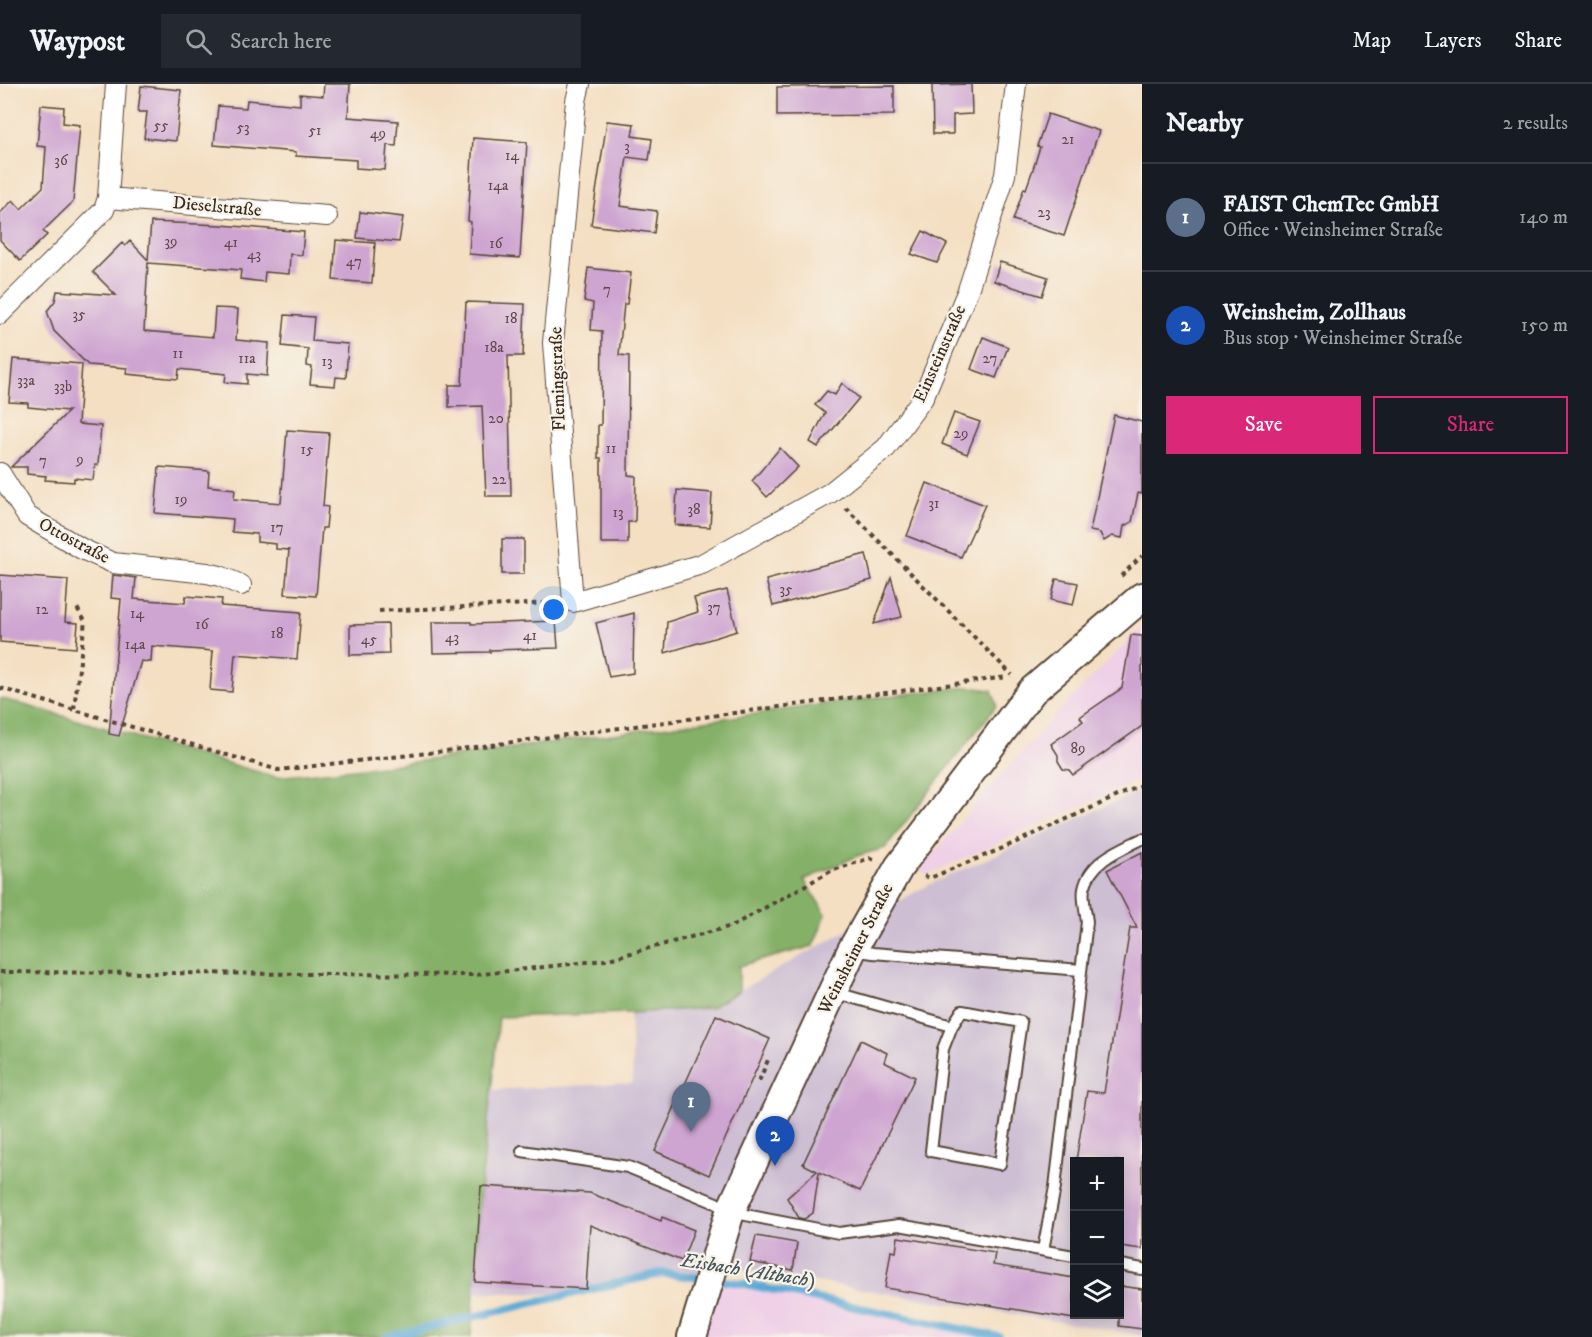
<!DOCTYPE html>
<html lang="en">
<head>
<meta charset="utf-8">
<style>
  :root { --surface:#171b24; --page:#242831; --text:#f1f3f6; --muted:#9ea1a6; --line:#363941; --accent:#db2777 }
  body { margin:0; font-family:"IM FELL DW Pica",serif; background:var(--page); color:var(--text) }
  .controls { position:absolute; right:18px; bottom:18px; display:grid; overflow:hidden; border-radius:0px; box-shadow:0 3px 15px #0003 }
  .controls button { width:54px; height:54px; display:grid; place-items:center; padding:0; border:0; border-bottom:2px solid var(--line); background:var(--surface); color:var(--text); font:30px sans-serif }
  .you { position:absolute; left:554px; top:526px; width:21px; height:21px; margin:-15px; border:4px solid #fff; border-radius:50%; background:#1a73e8; box-shadow:0 0 0 9px #1a73e833 }
  .badge { display:grid; place-items:center; width:39px; height:39px; border-radius:50%; background:var(--accent); color:#fff; font-size:20px; font-weight:700 }
  .pin { position:absolute; translate:-50% -50px; filter:drop-shadow(0 2px 3px #0008) }
  .pin::after { content:''; position:absolute; top:32px; width:21px; height:18px; background:inherit; clip-path:polygon(0 0,100% 0,50% 100%) }
  .list { margin:0; padding:0; list-style:none }
  h2 { display:flex; justify-content:space-between; align-items:center; height:78px; margin:0; padding:0 24px; font-size:26px }
  h2 small { font-size:20px; font-weight:400; color:var(--muted) }
  .list li { display:grid; grid-template-columns:39px 1fr auto; gap:18px; align-items:center; box-sizing:border-box; height:108px; padding:0 24px; border-top:2px solid var(--line) }
  .list b { display:block; font-size:22px; white-space:nowrap }
  .list p { margin:0; font-size:20px; white-space:nowrap; color:var(--muted) }
  .list em { font-size:20px; font-style:normal; color:var(--muted) }
  .actions { display:flex; gap:12px; padding:18px 24px }
  .actions a { flex:1; padding:14px 0; border:2px solid var(--accent); border-radius:0px; text-align:center; font-size:21px; color:var(--accent) }
  .actions .main { background:var(--accent); color:#fff }
  .icon { flex:none; width:33px; height:33px; fill:none; stroke:currentColor; stroke-width:2; stroke-linecap:round; stroke-linejoin:round }
  .map { position:relative; flex:none; width:1142px; height:1253px; overflow:hidden }
  header { display:flex; align-items:center; gap:36px; box-sizing:border-box; height:84px; padding:0 30px; background:var(--surface); border-bottom:2px solid var(--line) }
  header strong { font-size:28px }
  nav { display:flex; gap:33px; margin-inline-start:auto; font-size:21px }
  .search { width:420px; height:54px; background:var(--page); display:flex; align-items:center; gap:15px; box-sizing:border-box; padding:0 21px; border-radius:0px; color:var(--muted); font-size:22px }
  main { display:flex }
  aside { flex:1; background:var(--surface) }
  .map>svg:first-child { display:block }
  .built { fill:#efd0e7 }
  .industrial { fill:#cdbed3; fill-rule:evenodd }
  .forest { fill:#84b068; stroke:#606d43; stroke-width:1.5 }
  .lines { fill:none; stroke-linecap:round; stroke-linejoin:round }
  .stream { stroke:#5ca9d5; stroke-width:8 }
  .building { fill:#cea4d1 }
  .lane-casing { stroke:#574537; stroke-width:14 }
  .street-casing { stroke:#574537; stroke-width:22 }
  .secondary-casing { stroke:#574537; stroke-width:32 }
  .path { stroke:#574537; stroke-width:4; stroke-dasharray:4.5 4.5; stroke-linecap:butt }
  .lane { stroke:#fff; stroke-width:10 }
  .street { stroke:#fff; stroke-width:20 }
  .secondary { stroke:#fff; stroke-width:28 }
  .labels { text-anchor:middle; dominant-baseline:central; stroke-width:4.5; stroke-linejoin:round; paint-order:stroke }
  .number-label { font-size:15px; fill:#60484b }
  .street-label { font-size:18px; fill:#3b2a1e; stroke:#f7f3e8 }
  .water-label { font-size:20px; font-style:italic; fill:#47565e; stroke:#f7f3e8 }
</style>
</head>
<body>
<header>
<strong>Waypost</strong>
<div class="search"><svg class="icon" aria-label="search" viewBox="0 0 24 24"><circle cx="10" cy="10" r="6"/><path d="M15 15l6 6"/></svg>Search here</div>
<nav><a>Map</a><a>Layers</a><a>Share</a></nav>
</header>
<main>
<div class="map">
<svg width="1142" height="1253" viewBox="0 0 1142 1253">
  <rect width="100%" height="100%" fill="#f7f3e8"/>
  <filter id="ink" filterUnits="userSpaceOnUse"><feTurbulence type="fractalNoise" baseFrequency=".0167" numOctaves="2"/><feDisplacementMap in="SourceGraphic" scale="12" xChannelSelector="R" yChannelSelector="G"/><feConvolveMatrix kernelMatrix="1 2 1 2 8 2 1 2 1" color-interpolation-filters="sRGB"/></filter>
  <filter id="wash" filterUnits="userSpaceOnUse"><feTurbulence type="fractalNoise" baseFrequency=".008" numOctaves="4" result="noise"/><feDisplacementMap in="SourceGraphic" scale="24" xChannelSelector="R" yChannelSelector="G"/><feGaussianBlur stdDeviation="1.35" result="paint"/><feColorMatrix in="noise" values="0 0 0 0 0 0 0 0 0 0 0 0 0 0 0 0 0 1.4 0 .05"/><feComposite in="paint" operator="in"/></filter>
  <g filter="url(#wash)">
    <rect width="100%" height="100%" fill="#f4dfc2"/>
    <g class="built">
      <path d="M1142,543V695L926,791L920,786L991,702L1057,629Z"/>
      <path d="M741,1199L999,1253H691L707,1202Z"/>
    </g>
    <path class="industrial" d="M1142,706V1251L738,1185L552,1210L474,1208L490,1006L633,999L630,929L710,923L928,801ZM1074,1078H1120V1230H1074Z"/>
    <path class="forest" d="M967,603L992,606L997,621L885,764L857,772L804,796L826,830L813,862L739,882V907L710,924L630,929L499,933L481,1102L471,1253H0V614L276,693L392,681L846,617Z"/>
    <g class="lines">
      <path class="stream" d="M387,1253L661,1189L741,1199L999,1253"/>
    </g>
    <g id="blocks">
      <g class="building">
        <path d="M324,0H350L348,33L398,37L396,62L387,61L385,86L356,84V76L296,72V68L214,61L218,22L246,24L247,16L300,21V10L323,12Z"/>
        <path d="M971,0L972,30L953,31V50H933L932,1Z"/>
        <path d="M141,2L181,6L176,57L144,54L147,28H138Z"/>
        <path d="M894,2V31L777,32V3Z"/>
        <path d="M41,21L64,23L63,39L80,41L73,118L43,147L47,151L20,177L0,156V129L13,116L21,125L43,103L46,63L37,62Z"/>
        <path d="M1048,30L1099,47L1064,152L1013,136L1024,104L1026,105L1033,85L1040,63L1037,62Z"/>
        <path d="M607,37L634,40L632,52L652,55L649,76L627,73L620,122L657,127L654,149L591,141Z"/>
        <path d="M473,54L527,58L520,174L469,170L471,138L468,137Z"/>
        <path d="M360,128L403,133L399,158L357,154Z"/>
        <path d="M151,138L221,141L304,148L302,171L290,170L289,190L265,188L264,198L240,195L241,186L148,179L144,247L213,253L215,224L238,225L236,256L269,259L267,292L247,290V300L225,298L226,290L179,285L178,295L126,290L127,284L88,281L54,247L47,227L55,217L57,207L116,211L93,188L122,159L125,162L130,157L148,176Z"/>
        <path d="M923,147L947,160L937,179L911,170Z"/>
        <path d="M336,156L375,159L372,199L333,196Z"/>
        <path d="M1000,178L1048,193L1042,212L994,197Z"/>
        <path d="M588,184L631,189L627,220H624L619,271L629,272L628,391L636,392L635,438H628V459H601V374H598V341H601L602,247L591,246L593,219L584,217Z"/>
        <path d="M466,218L525,220L523,272H508L511,412H486L482,322L449,323V301H462Z"/>
        <path d="M285,231L314,233L312,257L348,260L346,294L336,293L335,302L310,300L312,283L307,282L308,265L282,262Z"/>
        <path d="M983,253L1008,263L996,294L971,285Z"/>
        <path d="M13,275L82,280L78,340L101,342L98,381H95L93,396L74,394V398L45,396L46,392L27,390V383H11L69,327L28,323V319L9,318Z"/>
        <path d="M842,299L859,314L818,363L810,358L825,329L815,321L827,307L835,311Z"/>
        <path d="M954,329L980,338L967,370L942,360Z"/>
        <path d="M1114,331L1142,338V410L1138,409L1132,438L1124,442L1122,454L1112,452L1104,457L1100,449L1090,447Z"/>
        <path d="M287,346L329,349L323,422L328,423L326,444H322L316,512L285,510L289,466L276,465V460L257,458V450L232,448L233,435L155,429L159,383L209,387L208,402L235,405L234,415L281,419Z"/>
        <path d="M780,364L798,383L767,413L752,397Z"/>
        <path d="M927,399L985,421L961,473L907,452Z"/>
        <path d="M677,406L712,409L710,443L675,441Z"/>
        <rect x="502" y="455" width="22" height="35"/>
        <path d="M866,470L872,496L773,522L766,496Z"/>
        <path d="M0,491L68,496L65,538L78,539L76,564L0,558Z"/>
        <path d="M113,491L136,494L134,515L185,519L186,512L222,515L221,522L301,528L297,575L235,570L232,608L210,606L213,567L152,562L151,578L141,577L119,652L109,650L121,515L111,514Z"/>
        <path d="M891,493L902,533L874,540Z"/>
        <path d="M1056,495L1078,499L1073,521L1051,516Z"/>
        <path d="M727,506L737,547L665,569L667,538L698,528L694,514Z"/>
        <path d="M634,529L633,589L609,593L596,539Z"/>
        <path d="M556,537L558,564L490,566V568L433,569L432,538H471V540Z"/>
        <path d="M388,540L389,570L350,571V541Z"/>
        <path d="M1131,551L1142,552V642L1073,691L1069,686L1063,685L1058,677V671L1051,660L1083,637L1080,633L1122,604Z"/>
        <path d="M1142,768V1165L1119,1162V1077H1076L1087,1007L1104,1009L1130,844H1137L1107,786Z"/>
        <path d="M716,931L770,955L709,1091L655,1067Z"/>
        <path d="M861,956L887,969L884,978L915,993L860,1107L819,1088L813,1129L804,1135L799,1134L787,1114L817,1087L803,1080Z"/>
        <path d="M481,1102L590,1109L661,1137L662,1133L694,1146L682,1177L590,1141L586,1205L475,1198Z"/>
        <path d="M756,1152L797,1159L793,1186L750,1178Z"/>
        <path d="M898,1153L995,1169L993,1181L1074,1194V1235L885,1204L891,1167L896,1168Z"/>
        <path d="M1119,1202L1142,1205V1245L1119,1242Z"/>
      </g>
    </g>
  </g>
  <g filter="url(#ink)">
    <use href="#blocks" fill-opacity="0" stroke="#574537" stroke-width="1.5"/>
    <g class="lines">
      <g class="lane-casing">
        <g id="lane">
          <path d="M854,866L873,869L1081,886"/>
          <path d="M833,908L952,942L943,965L931,1067L1000,1080L1021,938L962,927L952,942"/>
          <path d="M522,1067L628,1083L716,1119L730,1128L839,1149L899,1141L1074,1172"/>
          <path d="M1043,1166L1055,1103L1087,838C1086,828 1082,814 1084,805C1090,777 1119,766 1142,755"/>
          <path d="M1120,1181L1142,1185"/>
        </g>
      </g>
      <g class="street-casing">
        <g id="street">
          <path d="M580,0L576,17L553,259L573,518L702,480L830,409L886,364L923,314L968,206L1005,91L1016,0"/>
          <path d="M108,114L327,132"/>
          <path d="M0,230L104,126L108,114L116,0"/>
          <path d="M0,389L27,432L82,465L113,479L207,489L220,492L241,501"/>
        </g>
      </g>
      <g class="secondary-casing">
        <path id="secondary" d="M692,1253L730,1128L852,866L899,783L1032,607L1142,513"/>
      </g>
      <g class="path">
        <path d="M846,424L1012,591"/>
        <path d="M1121,492L1142,472"/>
        <path d="M379,527L551,519"/>
        <path d="M0,604L278,686L445,667L1007,593"/>
        <path d="M74,625L85,537L77,524"/>
        <path d="M924,792L930,794L1003,764L1142,701"/>
        <path d="M0,888L474,891L605,876L732,842L831,787L870,774L874,776"/>
        <path d="M759,997L768,976"/>
      </g>
      <use href="#lane" class="lane"/>
      <use href="#street" class="street"/>
      <use href="#secondary" class="secondary"/>
    </g>
  </g>
  <g class="labels">
    <g class="number-label">
      <text x="161" y="41">55</text>
      <text x="243" y="43">53</text>
      <text x="315" y="46">51</text>
      <text x="378" y="49">49</text>
      <text x="1068" y="55">21</text>
      <text x="627" y="62">3</text>
      <text x="512" y="71">14</text>
      <text x="61" y="76">36</text>
      <text x="498" y="101">14a</text>
      <text x="1044" y="128">23</text>
      <text x="171" y="157">39</text>
      <text x="231" y="158">41</text>
      <text x="496" y="159">16</text>
      <text x="254" y="170">43</text>
      <text x="354" y="177">47</text>
      <text x="607" y="205">7</text>
      <text x="79" y="230">35</text>
      <text x="511" y="234">18</text>
      <text x="494" y="263">18a</text>
      <text x="178" y="269">11</text>
      <text x="247" y="274">11a</text>
      <text x="990" y="274">27</text>
      <text x="327" y="277">13</text>
      <text x="26" y="296">33a</text>
      <text x="63" y="302">33b</text>
      <text x="496" y="334">20</text>
      <text x="961" y="349">29</text>
      <text x="611" y="364">11</text>
      <text x="307" y="365">15</text>
      <text x="80" y="375">9</text>
      <text x="43" y="376">7</text>
      <text x="499" y="395">22</text>
      <text x="181" y="415">19</text>
      <text x="934" y="419">31</text>
      <text x="694" y="425">38</text>
      <text x="618" y="428">13</text>
      <text x="277" y="443">17</text>
      <text x="786" y="505">35</text>
      <text x="714" y="523">37</text>
      <text x="42" y="525">12</text>
      <text x="137" y="529">14</text>
      <text x="202" y="540">16</text>
      <text x="277" y="549">18</text>
      <text x="530" y="551">41</text>
      <text x="452" y="553">43</text>
      <text x="369" y="555">45</text>
      <text x="135" y="560">14a</text>
      <text x="1078" y="664">89</text>
    </g>
    <g class="street-label">
      <text transform="translate(217 123) rotate(5)">Dieselstraße</text>
      <text transform="translate(940 270) rotate(-66)">Einsteinstraße</text>
      <text transform="translate(558 295) rotate(-92)">Flemingstraße</text>
      <text transform="translate(74 457) rotate(28)">Ottostraße</text>
      <text transform="translate(856 865) rotate(-63)">Weinsheimer Straße</text>
    </g>
    <g class="water-label">
      <text transform="translate(748 1187) rotate(9)">Eisbach (Altbach)</text>
    </g>
  </g>
</svg>
<div class="controls">
<button>+</button>
<button>−</button>
<button><svg class="icon" aria-label="layers" viewBox="0 0 24 24"><path d="M12 4l9 5-9 5-9-5zM3 14l9 5 9-5"/></svg></button>
</div>
<div class="you"></div>
<div class="pin badge" style="left:691px;top:1048px;background:#5c6f8a">1</div>
<div class="pin badge" style="left:775px;top:1082px;background:#1a4fb4">2</div>
</div>
<aside>
<h2>Nearby<small>2 results</small></h2>
<ul class="list">
<li><span class="badge" style="background:#5c6f8a">1</span><div><b>FAIST ChemTec GmbH</b><p>Office · Weinsheimer Straße</p></div><em>140 m</em></li>
<li><span class="badge" style="background:#1a4fb4">2</span><div><b>Weinsheim, Zollhaus</b><p>Bus stop · Weinsheimer Straße</p></div><em>150 m</em></li>
</ul>
<div class="actions"><a class="main">Save</a><a>Share</a></div>
</aside>
</main>
</body>
</html>
